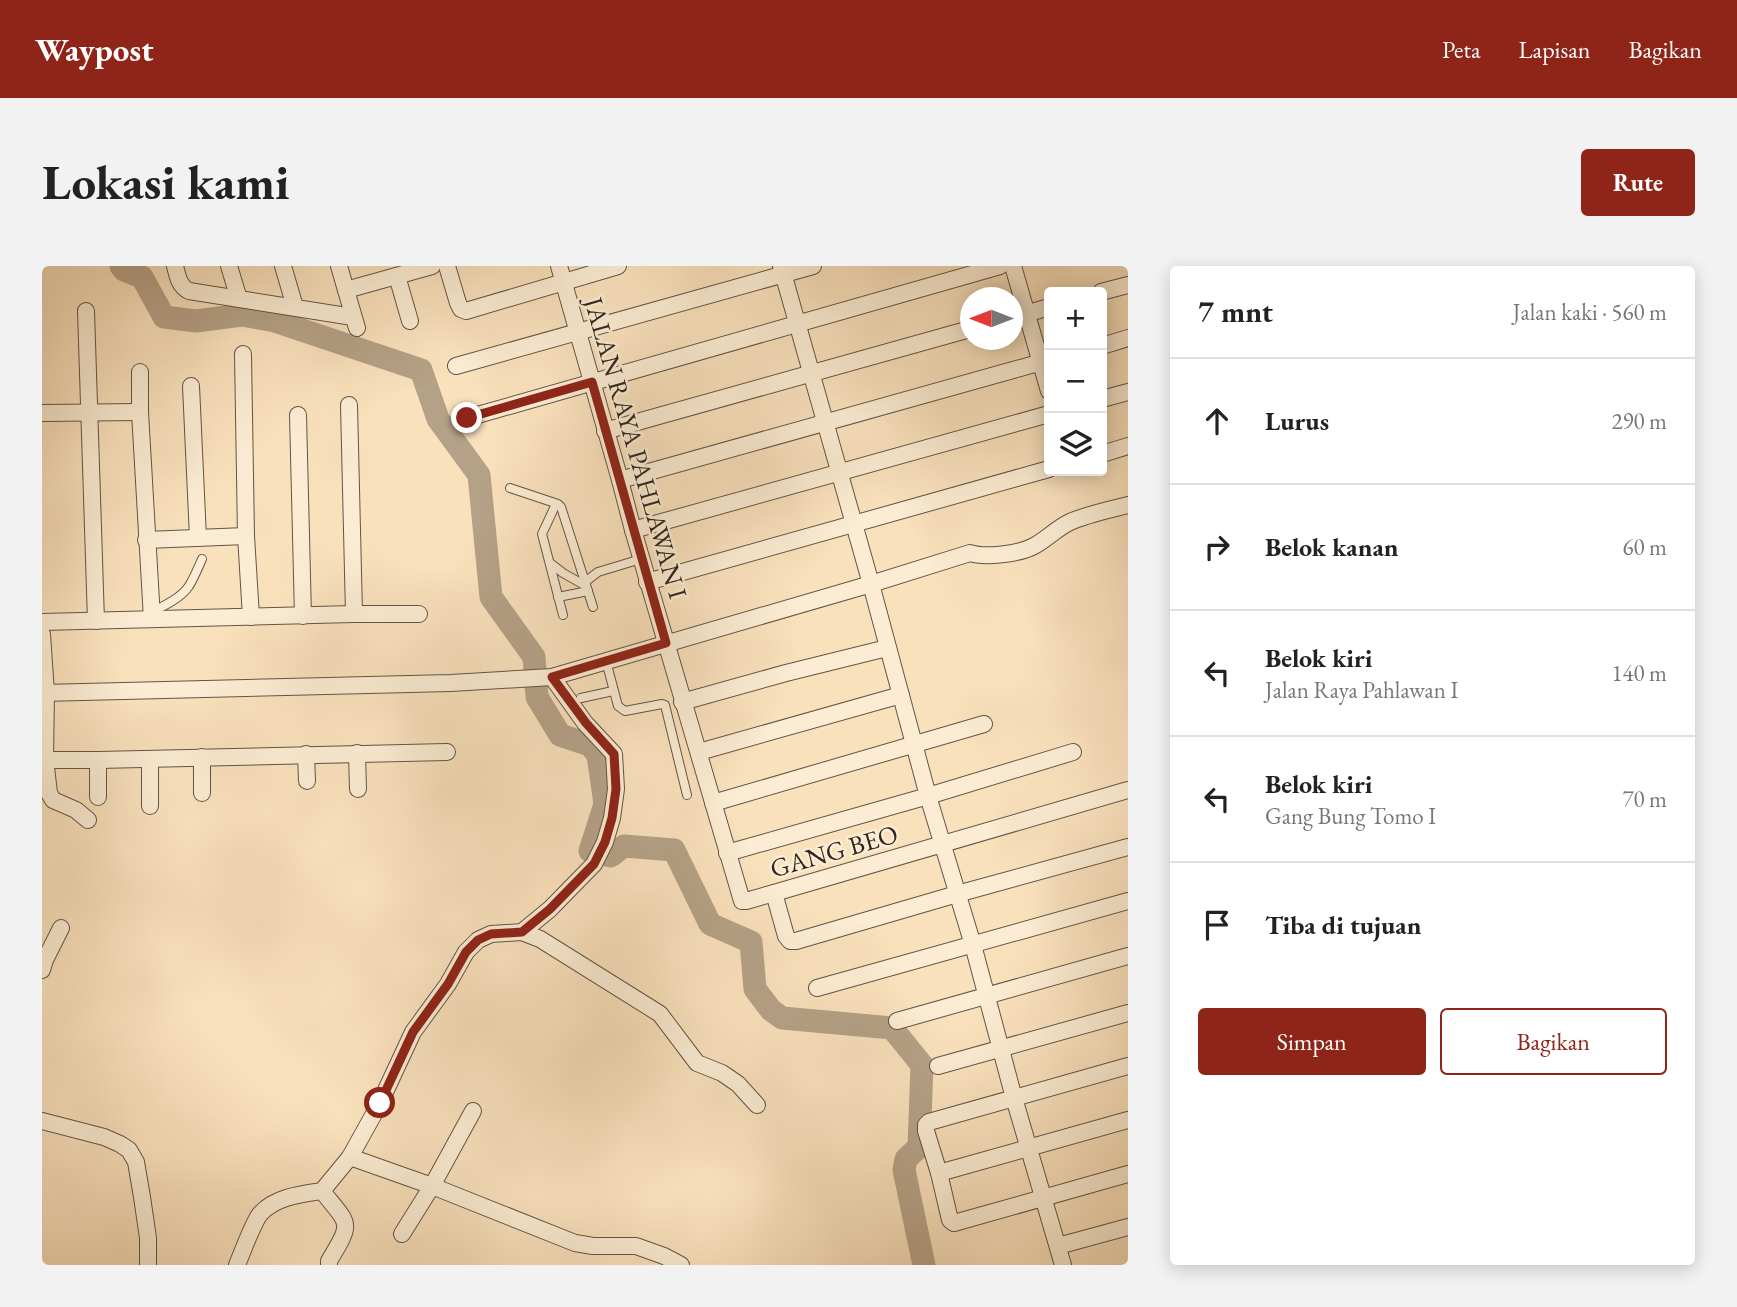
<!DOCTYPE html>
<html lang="id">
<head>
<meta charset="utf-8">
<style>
  :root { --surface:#fff; --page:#f2f2f2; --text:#222; --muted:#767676; --line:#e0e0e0; --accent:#8f2418 }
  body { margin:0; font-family:"EB Garamond",serif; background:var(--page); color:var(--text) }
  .controls { position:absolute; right:21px; top:21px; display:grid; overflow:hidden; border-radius:7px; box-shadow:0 4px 18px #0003 }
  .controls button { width:63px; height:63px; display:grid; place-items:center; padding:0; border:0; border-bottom:2px solid var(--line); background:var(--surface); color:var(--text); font:35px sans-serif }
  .compass { position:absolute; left:918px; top:21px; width:63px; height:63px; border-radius:50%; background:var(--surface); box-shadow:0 4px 18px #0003; rotate:270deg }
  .stop { position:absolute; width:21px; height:21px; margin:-16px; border:5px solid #8f2418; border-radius:50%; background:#fff }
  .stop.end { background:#8f2418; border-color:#fff; box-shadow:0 2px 7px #0008 }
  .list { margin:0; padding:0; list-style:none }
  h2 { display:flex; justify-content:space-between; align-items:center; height:91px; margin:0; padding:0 28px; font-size:30px }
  h2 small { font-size:23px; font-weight:400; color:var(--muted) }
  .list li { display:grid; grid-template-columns:46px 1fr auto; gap:21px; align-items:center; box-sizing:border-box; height:126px; padding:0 28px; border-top:2px solid var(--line) }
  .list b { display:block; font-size:26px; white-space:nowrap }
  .list p { margin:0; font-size:23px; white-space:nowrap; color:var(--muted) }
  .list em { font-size:23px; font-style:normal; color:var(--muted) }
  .actions { display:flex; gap:14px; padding:21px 28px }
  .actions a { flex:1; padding:16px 0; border:2px solid var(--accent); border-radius:7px; text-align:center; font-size:24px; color:var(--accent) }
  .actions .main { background:var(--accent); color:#fff }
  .icon { flex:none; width:38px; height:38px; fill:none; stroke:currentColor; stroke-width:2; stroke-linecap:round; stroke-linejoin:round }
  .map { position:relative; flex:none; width:1086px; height:999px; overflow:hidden; border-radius:7px }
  header { display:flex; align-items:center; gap:42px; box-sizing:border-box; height:98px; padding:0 35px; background:var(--accent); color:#fff }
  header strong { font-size:33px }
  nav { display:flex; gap:38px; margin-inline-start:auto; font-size:24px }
  .intro { display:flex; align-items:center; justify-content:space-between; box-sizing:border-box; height:168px; padding:0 42px }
  h1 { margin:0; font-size:49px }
  .button { padding:18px 32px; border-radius:7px; background:var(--accent); color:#fff; font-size:24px; font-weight:700 }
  main { display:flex; gap:42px; padding:0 42px }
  aside { flex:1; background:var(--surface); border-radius:7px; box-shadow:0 4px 18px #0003 }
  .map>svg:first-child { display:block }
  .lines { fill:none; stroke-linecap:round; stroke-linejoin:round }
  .river { stroke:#b5a187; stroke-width:23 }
  .lane-casing { stroke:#635447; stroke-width:10 }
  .street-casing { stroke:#635447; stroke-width:18 }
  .lane { stroke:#fbecd3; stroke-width:8 }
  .street { stroke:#fbecd3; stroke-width:16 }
  .route { stroke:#8f2418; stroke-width:9 }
  .labels { text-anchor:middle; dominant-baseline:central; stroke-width:5; stroke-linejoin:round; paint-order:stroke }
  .street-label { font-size:26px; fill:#312520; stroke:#fbecd3 }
</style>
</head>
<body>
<header>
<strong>Waypost</strong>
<nav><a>Peta</a><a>Lapisan</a><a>Bagikan</a></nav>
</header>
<div class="intro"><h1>Lokasi kami</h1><a class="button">Rute</a></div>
<main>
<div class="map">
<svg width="1086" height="999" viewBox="0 0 1086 999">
  <rect width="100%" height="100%" fill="#f9e1bc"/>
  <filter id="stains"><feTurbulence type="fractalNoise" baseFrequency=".00286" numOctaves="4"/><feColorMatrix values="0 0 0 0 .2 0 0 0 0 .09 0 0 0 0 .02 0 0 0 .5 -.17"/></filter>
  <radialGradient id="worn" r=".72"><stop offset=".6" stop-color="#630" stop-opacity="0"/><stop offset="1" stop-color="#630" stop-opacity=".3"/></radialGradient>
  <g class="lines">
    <path class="river" d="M79,0L82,4L100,11L122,51L154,55L200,49L233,55L379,104L396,153L437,209L449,331L492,391L495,431L518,469L548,479L556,489L563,538L548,585L569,590L582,580L632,584L668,658L709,676L713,723L729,744L740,752L850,762L880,799L877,881L864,893L862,904L882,999"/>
    <g class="lane-casing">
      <g id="lane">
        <path d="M468,222L516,238L519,241L551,341"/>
        <path d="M514,238L500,268L521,349"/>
        <path d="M508,297L521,307L544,320"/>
        <path d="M543,316L556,306L599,293"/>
        <path d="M516,331L546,325"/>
        <path d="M109,346C122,340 139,332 147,320C152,312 156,302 160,293"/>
        <path d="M564,395L576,440L583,445L620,438L623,439L645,529"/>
        <path d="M539,432L571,425"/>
      </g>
    </g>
    <g class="street-casing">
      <g id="street">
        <path d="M133,0C136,11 137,20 147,25L311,51"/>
        <path d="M187,0L197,33"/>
        <path d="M241,0L253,41"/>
        <path d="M297,0L315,62"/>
        <path d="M405,0L416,37L419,43L424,45L576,0"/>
        <path d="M517,0L578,214L591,264L700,635H704L732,627L1086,524"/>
        <path d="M739,0L829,318L886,530L931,679L972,832L1021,999"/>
        <path d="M971,0L1007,125"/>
        <path d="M355,10L368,55"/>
        <path d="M304,24L390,0"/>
        <path d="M1059,26L1086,19"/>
        <path d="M44,45L54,355"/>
        <path d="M970,52L1007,41"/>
        <path d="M1060,80L1086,72"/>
        <path d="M201,88L204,270L209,351"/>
        <path d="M414,100L771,0"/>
        <path d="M98,106V146L110,353"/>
        <path d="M149,120L156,272"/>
        <path d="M1060,133L1086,126"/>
        <path d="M307,139L312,348"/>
        <path d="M0,147L98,146"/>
        <path d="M256,149L261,350"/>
        <path d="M425,152L958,0"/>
        <path d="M563,165L928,63"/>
        <path d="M1060,188L1086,180"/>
        <path d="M578,214L1007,94"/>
        <path d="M591,264L1007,148"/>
        <path d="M104,274L204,270"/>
        <path d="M605,316L1007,203"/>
        <path d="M0,356L312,348H377"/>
        <path d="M0,368L4,427L3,493L7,527L11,534L34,544L46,554"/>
        <path d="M0,427L409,417L510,411L829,318L928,287C943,292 977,288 992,280C1005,273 1015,262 1028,256C1046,248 1067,244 1086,239"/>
        <path d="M640,436L744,407L845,382"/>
        <path d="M657,486L859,429"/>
        <path d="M315,487L316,523"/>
        <path d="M264,488L265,515"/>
        <path d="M108,493V540"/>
        <path d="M0,494H56L405,486"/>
        <path d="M56,494V531"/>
        <path d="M160,527V491"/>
        <path d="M671,537L942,458"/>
        <path d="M685,587L886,530L1031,486"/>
        <path d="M732,627L744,670L748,675H754L915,628L1086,581"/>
        <path d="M480,666L498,673L618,748L655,797L680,807L696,818L715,839"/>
        <path d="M0,704L3,694L19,662"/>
        <path d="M775,722L1086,635"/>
        <path d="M855,755L1086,690"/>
        <path d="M896,800L1086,747"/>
        <path d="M1086,800L887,856L884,859V865L897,907L908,954L912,957L1086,908"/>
        <path d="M0,855L62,871L78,878L87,884L94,896L100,931L106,972V999"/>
        <path d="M308,891L390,920L533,977L551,980H594L622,990L639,999"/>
        <path d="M897,907L1086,854"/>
        <path d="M280,925C308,960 311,955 287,995V999"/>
        <path d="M360,968L390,920L431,845"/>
        <path d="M1016,980L1086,961"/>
        <path d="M195,999C200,987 211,957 218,948C233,931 259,928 280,925L308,891L338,837L371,766L406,718L424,686L436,674L449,668L480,666L508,643L552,598L563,576L570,552L574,523L572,488L543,457L510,411"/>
      </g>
    </g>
    <use href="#lane" class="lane"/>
    <use href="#street" class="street"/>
  </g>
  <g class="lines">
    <path class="route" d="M338,837L371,766L406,718L424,686L436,674L449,668L480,666L508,643L552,598L563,576L570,552L574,523L572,488L544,457L510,411L624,377L550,116L425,152"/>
  </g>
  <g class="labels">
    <g class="street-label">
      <text transform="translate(594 182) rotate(74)">JALAN RAYA PAHLAWAN I</text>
      <text transform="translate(792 585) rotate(-16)">GANG BEO</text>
    </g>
  </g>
  <rect width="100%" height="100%" filter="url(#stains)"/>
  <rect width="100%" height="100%" fill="url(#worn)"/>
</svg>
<div class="controls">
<button>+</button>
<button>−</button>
<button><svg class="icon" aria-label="layers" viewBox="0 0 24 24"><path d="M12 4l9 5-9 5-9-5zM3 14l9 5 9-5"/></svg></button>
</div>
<svg class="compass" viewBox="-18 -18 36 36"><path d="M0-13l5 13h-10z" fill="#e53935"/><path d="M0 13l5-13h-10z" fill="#767676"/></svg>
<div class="stop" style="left:338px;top:837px"></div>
<div class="stop end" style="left:425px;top:152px"></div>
</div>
<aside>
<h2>7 mnt<small>Jalan kaki · 560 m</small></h2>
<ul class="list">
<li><svg class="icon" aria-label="ahead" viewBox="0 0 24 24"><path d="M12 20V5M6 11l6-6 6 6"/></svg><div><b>Lurus</b></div><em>290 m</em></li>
<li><svg class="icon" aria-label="right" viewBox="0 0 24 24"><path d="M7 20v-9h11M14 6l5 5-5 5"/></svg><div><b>Belok kanan</b></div><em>60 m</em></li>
<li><svg class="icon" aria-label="left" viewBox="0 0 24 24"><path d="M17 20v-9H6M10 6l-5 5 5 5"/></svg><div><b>Belok kiri</b><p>Jalan Raya Pahlawan I</p></div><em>140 m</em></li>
<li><svg class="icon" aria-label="left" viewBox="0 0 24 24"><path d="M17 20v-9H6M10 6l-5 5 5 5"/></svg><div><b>Belok kiri</b><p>Gang Bung Tomo I</p></div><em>70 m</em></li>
<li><svg class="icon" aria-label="arrive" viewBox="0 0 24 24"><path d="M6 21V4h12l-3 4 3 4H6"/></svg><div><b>Tiba di tujuan</b></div></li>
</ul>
<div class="actions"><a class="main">Simpan</a><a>Bagikan</a></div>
</aside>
</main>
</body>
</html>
